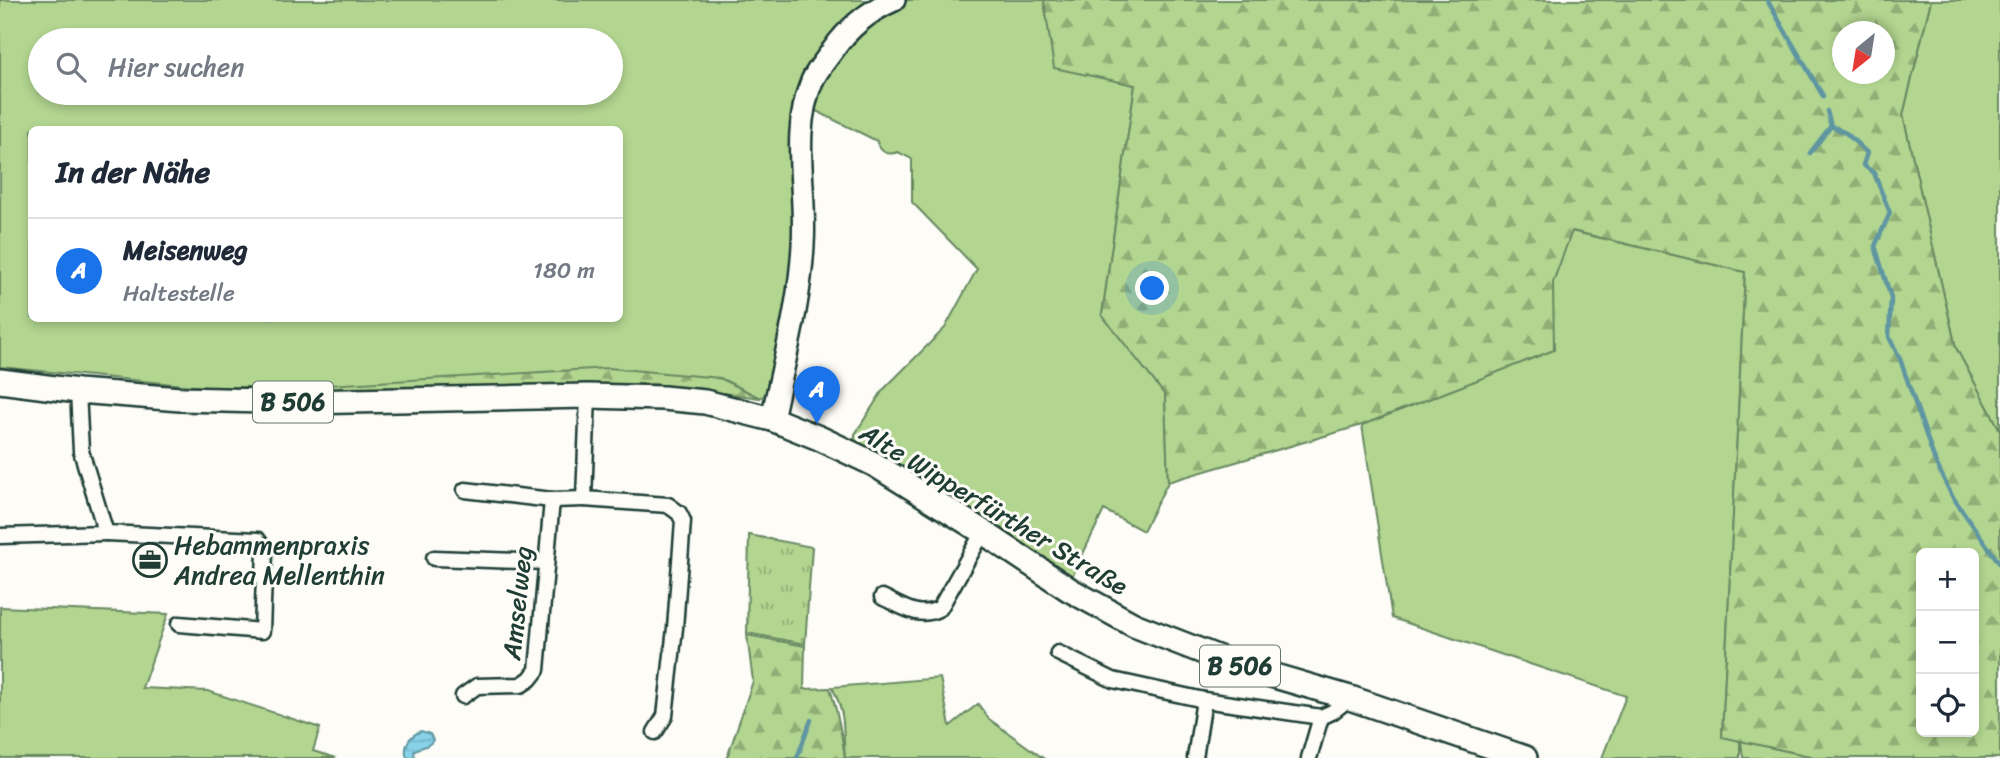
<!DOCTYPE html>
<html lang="de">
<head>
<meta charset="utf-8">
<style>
  :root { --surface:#fff; --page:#f6f6f7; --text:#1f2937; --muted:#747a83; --line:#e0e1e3; --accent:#1a73e8 }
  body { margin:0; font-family:Sriracha,sans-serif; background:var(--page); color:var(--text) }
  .controls { position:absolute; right:21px; bottom:21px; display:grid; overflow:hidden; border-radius:10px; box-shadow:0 4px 10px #0003 }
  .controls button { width:63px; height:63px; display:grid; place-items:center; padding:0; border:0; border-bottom:2px solid var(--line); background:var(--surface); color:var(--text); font:35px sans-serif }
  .compass { position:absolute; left:1832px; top:21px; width:63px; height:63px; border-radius:50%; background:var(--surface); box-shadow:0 4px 10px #0003; rotate:210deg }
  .you { position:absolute; left:1153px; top:289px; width:24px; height:24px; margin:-18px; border:5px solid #fff; border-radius:50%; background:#1a73e8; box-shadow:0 0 0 10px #1a73e833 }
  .badge { display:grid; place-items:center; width:46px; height:46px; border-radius:50%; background:var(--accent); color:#fff; font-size:23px; font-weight:700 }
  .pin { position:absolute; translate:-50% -58px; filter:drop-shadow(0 2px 4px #0008) }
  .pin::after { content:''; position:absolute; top:37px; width:24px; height:21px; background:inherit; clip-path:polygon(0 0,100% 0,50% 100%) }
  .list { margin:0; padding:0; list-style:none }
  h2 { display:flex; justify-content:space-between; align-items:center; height:91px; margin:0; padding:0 28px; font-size:30px }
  h2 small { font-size:23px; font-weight:400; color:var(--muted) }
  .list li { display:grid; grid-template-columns:46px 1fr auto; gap:21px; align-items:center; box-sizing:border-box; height:105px; padding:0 28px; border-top:2px solid var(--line) }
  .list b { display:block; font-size:26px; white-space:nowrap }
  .list p { margin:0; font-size:23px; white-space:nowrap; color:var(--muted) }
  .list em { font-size:23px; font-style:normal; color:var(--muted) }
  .icon { flex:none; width:38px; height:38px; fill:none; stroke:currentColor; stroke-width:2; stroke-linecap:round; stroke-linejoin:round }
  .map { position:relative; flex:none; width:2000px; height:758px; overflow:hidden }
  .search { position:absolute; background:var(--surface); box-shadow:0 4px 10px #0003; left:28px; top:28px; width:595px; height:77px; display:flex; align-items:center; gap:18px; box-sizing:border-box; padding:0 24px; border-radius:38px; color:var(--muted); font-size:26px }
  .panel { position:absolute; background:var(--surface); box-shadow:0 4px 10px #0003; left:28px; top:126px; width:595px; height:196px; border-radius:10px }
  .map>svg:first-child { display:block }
  .green { fill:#b2d590; stroke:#688962; stroke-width:2; fill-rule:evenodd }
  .forest { fill:url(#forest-firs); stroke:#688962; stroke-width:2; fill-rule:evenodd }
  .park { fill:url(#park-tufts); stroke:#688962; stroke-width:2 }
  .water { fill:url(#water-rules); stroke:#5e96a1; stroke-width:2 }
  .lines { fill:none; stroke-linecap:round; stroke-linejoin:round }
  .stream { stroke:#5e96a1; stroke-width:4.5 }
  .street-casing { stroke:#1f3d34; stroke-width:19 }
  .secondary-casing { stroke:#1f3d34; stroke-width:26 }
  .primary-casing { stroke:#1f3d34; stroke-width:28 }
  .street { stroke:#fdfcf7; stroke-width:14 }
  .secondary { stroke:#fdfcf7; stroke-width:21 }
  .primary { stroke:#fdfcf7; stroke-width:23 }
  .labels { text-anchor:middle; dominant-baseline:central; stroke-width:6; stroke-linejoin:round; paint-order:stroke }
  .shield { fill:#fdfcf7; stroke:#62766e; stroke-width:2 }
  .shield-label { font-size:24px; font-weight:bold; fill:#1f3d34 }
  .street-label { font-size:26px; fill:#1f3d34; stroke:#fdfcf7 }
  .poi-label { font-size:26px; fill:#1f3d34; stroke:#fdfcf7; text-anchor:start }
</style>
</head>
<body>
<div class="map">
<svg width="2000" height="758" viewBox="0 0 2000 758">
  <defs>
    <pattern id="forest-firs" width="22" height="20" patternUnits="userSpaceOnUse" patternTransform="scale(1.75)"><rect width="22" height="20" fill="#b2d590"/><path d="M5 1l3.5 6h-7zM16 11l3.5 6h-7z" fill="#90ae76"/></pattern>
    <pattern id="park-tufts" width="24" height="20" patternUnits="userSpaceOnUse" patternTransform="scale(1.75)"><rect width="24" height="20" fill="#b2d590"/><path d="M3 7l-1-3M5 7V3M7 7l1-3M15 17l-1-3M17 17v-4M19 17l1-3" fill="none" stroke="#90ae76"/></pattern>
    <pattern id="water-rules" width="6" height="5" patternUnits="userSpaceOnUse" patternTransform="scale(1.75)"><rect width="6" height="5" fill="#88d2e9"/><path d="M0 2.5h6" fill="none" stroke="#75b5c8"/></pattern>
  </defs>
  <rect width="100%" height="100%" fill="#fdfcf7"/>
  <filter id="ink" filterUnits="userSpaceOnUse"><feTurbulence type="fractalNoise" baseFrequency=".0143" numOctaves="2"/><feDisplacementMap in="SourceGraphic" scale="14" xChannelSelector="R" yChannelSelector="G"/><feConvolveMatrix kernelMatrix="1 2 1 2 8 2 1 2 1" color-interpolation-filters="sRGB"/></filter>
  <g filter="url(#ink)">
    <g class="green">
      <path d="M0,0H882L807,75L798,241L771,391L760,398L720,378L214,388L0,367ZM40,40H611V93H40ZM32,130H620V318H32Z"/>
      <path d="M908,0H1044L1055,68L1135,85L1102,315L1165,395L1168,482L1143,531L1104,510L1070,581L854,446L855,434L883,390L945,328L977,269L912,202V159L898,152C887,156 880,152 877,141L808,107L818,81L878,13Z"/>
      <path d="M1931,0H2000V430L1956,348L1903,115Z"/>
      <path d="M1571,231L1745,272L1722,736L1740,741V758H1602L1626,696L1392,618L1362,425L1553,350V282Z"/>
      <path d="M0,607L168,614L142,688L208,691L320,728L313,751L336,758H0Z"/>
      <path d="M940,678L950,726L978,704L989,719L1043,758H845C842,728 847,716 832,687Z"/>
      <path d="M1741,741L1819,758H1743Z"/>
    </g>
    <g class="forest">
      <path d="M1044,0H1931L1903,115L1956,348L2000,430V758H1819L1722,737L1745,272L1572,231L1553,282L1554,350L1362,425L1168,482L1165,395L1102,315L1135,85L1054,68ZM1842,32H1884V74H1842ZM1921,553H1974V732H1921Z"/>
      <path d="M609,368L720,378L760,398L654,384L288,393L214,388L295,387Z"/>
      <path d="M747,635L805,646L804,689L830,688C837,711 842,734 845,758H727L753,681Z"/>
    </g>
    <path class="park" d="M749,535L812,547L805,644L747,633Z"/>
    <path class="water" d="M421,731L430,734L433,740C428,749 420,745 414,752L415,758H407C403,746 409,736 421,731Z"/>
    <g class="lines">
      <g class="stream">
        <path d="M1767,0L1823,96"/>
        <path d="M1827,111L1831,126L1846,133L1867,153L1863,165L1874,173L1890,213L1875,246L1891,298L1889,337L1900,359L1935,461L1952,496L2000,564"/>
        <path d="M1810,153L1831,126"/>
        <path d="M797,758L811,720"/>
      </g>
      <g class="street-casing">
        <g id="street">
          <path d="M78,391L81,451L106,533L258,540L265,550L262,631L179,624"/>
          <path d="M588,396L584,499L668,505L679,513L683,521L675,628L665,716L655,732"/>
          <path d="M465,490L552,500L584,499"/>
          <path d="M0,536L106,533"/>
          <path d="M434,558L546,562"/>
          <path d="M882,597C902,606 919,620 940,608L983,532"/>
          <path d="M1058,653L1113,680L1204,700L1321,717L1332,712L1350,698"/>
          <path d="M463,696L477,686L521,685L530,679L537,670L552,500"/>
          <path d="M1195,758L1204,700"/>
          <path d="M1309,758L1321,717"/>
        </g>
      </g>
      <g class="secondary-casing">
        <path id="secondary" d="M772,419C784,361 800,304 803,245C807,190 790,134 812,81C817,70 826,60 833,50C849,27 869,11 894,0"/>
      </g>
      <g class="primary-casing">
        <path id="primary" d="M0,381L78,391L180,399L304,402L588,396L663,398L705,402L772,419L819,438L874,464L983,532L1070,590L1134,625L1237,665L1350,698L1525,758"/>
      </g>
      <use href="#street" class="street"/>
      <use href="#secondary" class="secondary"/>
      <use href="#primary" class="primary"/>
    </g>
  </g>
  <defs>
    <g id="office-ring" transform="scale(1.75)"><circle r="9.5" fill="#fdfcf7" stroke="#1f3d34" stroke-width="1.5"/><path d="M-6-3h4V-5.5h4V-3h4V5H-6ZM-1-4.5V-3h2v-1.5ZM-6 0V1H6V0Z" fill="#1f3d34"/></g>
  </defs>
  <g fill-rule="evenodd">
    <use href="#office-ring" x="150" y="560"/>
  </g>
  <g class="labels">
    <g class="shield">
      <rect x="253" y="381.5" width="80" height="41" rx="5"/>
      <rect x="1200" y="645.5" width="80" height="41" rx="5"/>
    </g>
    <g class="shield-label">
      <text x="293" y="402">B 506</text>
      <text x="1240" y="666">B 506</text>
    </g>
    <g class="street-label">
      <text transform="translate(994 509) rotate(31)">Alte Wipperfürther Straße</text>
      <text transform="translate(517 603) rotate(-84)">Amselweg</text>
    </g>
    <g class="poi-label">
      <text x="174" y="545">Hebammenpraxis<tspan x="174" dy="30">Andrea Mellenthin</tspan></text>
    </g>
  </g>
</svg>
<div class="controls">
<button>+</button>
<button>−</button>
<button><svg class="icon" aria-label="locate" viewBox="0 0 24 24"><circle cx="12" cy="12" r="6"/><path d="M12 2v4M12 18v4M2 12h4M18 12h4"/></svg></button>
</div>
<svg class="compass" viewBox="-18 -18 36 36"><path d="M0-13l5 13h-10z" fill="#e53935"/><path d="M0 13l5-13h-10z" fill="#747a83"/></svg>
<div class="you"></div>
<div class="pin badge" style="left:817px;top:424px">A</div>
<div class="search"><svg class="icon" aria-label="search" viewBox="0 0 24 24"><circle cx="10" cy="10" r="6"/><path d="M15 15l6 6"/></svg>Hier suchen</div>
<section class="panel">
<h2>In der Nähe<small></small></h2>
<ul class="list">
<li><span class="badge">A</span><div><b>Meisenweg</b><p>Haltestelle</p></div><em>180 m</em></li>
</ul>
</section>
</div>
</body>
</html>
